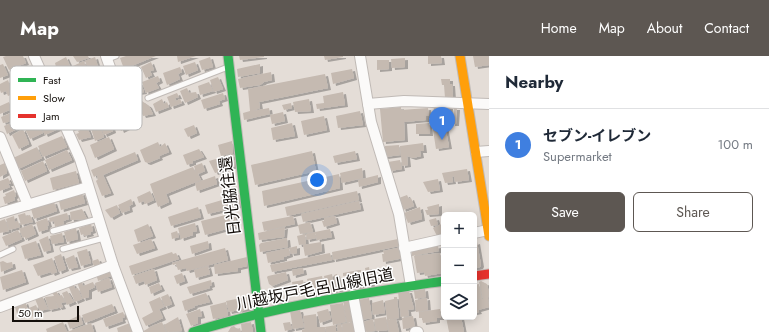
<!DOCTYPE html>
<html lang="en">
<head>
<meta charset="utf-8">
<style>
  :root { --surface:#fff; --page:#f2f2f3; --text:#1f2937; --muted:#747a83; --line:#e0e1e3; --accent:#5d5752 }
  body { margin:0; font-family:Jost,"Noto Sans JP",sans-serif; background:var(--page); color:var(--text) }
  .controls { position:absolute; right:12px; bottom:12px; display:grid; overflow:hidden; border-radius:6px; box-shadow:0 2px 10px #0003 }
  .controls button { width:36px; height:36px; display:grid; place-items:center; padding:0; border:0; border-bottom:1px solid var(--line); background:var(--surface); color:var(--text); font:20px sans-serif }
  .scale { position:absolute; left:12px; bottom:10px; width:67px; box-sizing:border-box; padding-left:4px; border:2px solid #140f0b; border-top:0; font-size:11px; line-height:14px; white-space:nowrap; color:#140f0b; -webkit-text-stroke:3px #fff; paint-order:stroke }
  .you { position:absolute; left:317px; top:124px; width:14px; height:14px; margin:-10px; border:3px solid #fff; border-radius:50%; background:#1a73e8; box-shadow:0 0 0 6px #1a73e833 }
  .badge { display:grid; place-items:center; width:26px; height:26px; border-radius:50%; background:var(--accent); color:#fff; font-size:13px; font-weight:700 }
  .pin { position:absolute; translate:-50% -33px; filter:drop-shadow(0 1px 2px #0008) }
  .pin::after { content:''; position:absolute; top:21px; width:14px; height:12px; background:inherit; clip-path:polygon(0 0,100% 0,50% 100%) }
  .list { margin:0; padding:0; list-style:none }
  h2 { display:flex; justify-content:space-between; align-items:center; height:52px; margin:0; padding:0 16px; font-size:17px }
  h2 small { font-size:13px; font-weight:400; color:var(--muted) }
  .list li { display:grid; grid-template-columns:26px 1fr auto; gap:12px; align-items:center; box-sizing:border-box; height:72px; padding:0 16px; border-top:1px solid var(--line) }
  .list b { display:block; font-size:15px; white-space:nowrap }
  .list p { margin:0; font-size:13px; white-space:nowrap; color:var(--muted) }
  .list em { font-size:13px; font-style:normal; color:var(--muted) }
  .actions { display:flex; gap:8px; padding:12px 16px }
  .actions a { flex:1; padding:9px 0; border:1px solid var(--accent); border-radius:6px; text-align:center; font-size:14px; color:var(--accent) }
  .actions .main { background:var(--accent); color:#fff }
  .icon { flex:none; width:22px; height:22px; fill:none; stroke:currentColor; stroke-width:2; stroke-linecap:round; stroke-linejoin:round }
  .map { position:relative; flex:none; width:489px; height:276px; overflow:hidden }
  header { display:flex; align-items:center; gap:24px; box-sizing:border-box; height:56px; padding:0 20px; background:var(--accent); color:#fff }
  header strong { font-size:19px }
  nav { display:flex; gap:22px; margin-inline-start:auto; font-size:14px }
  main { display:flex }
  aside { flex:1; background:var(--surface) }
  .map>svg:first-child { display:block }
  .building { fill:#c5bab1; filter:url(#shadow) }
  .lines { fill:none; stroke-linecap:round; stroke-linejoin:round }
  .lane-casing { stroke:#c0bab6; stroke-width:7 }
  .street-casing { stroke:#c0bab6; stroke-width:12 }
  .fast-casing { stroke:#c0bab6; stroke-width:11 }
  .slow-casing { stroke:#c0bab6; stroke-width:11 }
  .jam-casing { stroke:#c0bab6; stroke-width:11 }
  .lane { stroke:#fbfaf9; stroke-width:5 }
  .street { stroke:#fbfaf9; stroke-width:10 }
  .fast { stroke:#30b455; stroke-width:9 }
  .slow { stroke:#ff9f0a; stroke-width:9 }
  .jam { stroke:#e5322d; stroke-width:9 }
  .labels { text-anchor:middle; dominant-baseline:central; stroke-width:3; stroke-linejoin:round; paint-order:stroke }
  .street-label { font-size:16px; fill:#140f0b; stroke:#fff }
  .key { fill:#fff; stroke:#b8b7b6; stroke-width:1 }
  .key-label { font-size:11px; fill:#140f0b }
</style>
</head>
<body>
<header>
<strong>Map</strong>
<nav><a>Home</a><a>Map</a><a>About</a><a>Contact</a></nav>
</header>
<main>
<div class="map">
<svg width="489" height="276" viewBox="0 0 489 276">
  <defs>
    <filter id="shadow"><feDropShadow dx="3" dy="2" stdDeviation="0" flood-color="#0004"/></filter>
  </defs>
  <rect width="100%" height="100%" fill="#e4ddd7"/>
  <g class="building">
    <path d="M6,0H23L26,7L9,14L3,1Z"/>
    <path d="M73,0H88L89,2L77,6Z"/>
    <path d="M126,0H156L124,13L120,2Z"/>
    <path d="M177,0H196L178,6Z"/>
    <path d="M239,0H264V1L240,4Z"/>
    <path d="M324,0H343V1L325,4Z"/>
    <path d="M428,0H441L442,7L428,8Z"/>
    <path d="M473,0H489V9L475,11Z"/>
    <path d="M66,1L70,10L57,15L55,7Z"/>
    <path d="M95,1L98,11L89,14L85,5Z"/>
    <path d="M210,1L213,11L202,14L199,5Z"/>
    <path d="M405,2V11L392,12L391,3Z"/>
    <path d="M377,4H389V13L377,14Z"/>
    <path d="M84,5L87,14L77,18L73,10Z"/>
    <path d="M151,6L154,14L150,15L152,19L146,22L141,11Z"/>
    <path d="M195,6L198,14L186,19L183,10Z"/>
    <path d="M3,8L8,19L0,22V9Z"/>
    <path d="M260,8V17L238,21L237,13Z"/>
    <path d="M180,11L182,16L178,18L180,23L167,29L163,17Z"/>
    <path d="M352,13L354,22L333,28L331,17Z"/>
    <path d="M271,16L272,24L264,26L260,29L240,32L238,23Z"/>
    <path d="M325,18L328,32L259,46L260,52L253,55L269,52L270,58L244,64L243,57L250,55L248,33Z"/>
    <path d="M158,20L160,25L156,27L159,32L146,37L142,26Z"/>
    <path d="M218,21L223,33L214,36L210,24Z"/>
    <path d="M441,23H450V28H452L453,42H445L444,29H442Z"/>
    <path d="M8,24L13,38L8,40L6,35L1,37L0,34V28Z"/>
    <path d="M209,26L213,35L200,39L198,30Z"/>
    <path d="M141,27L144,36L131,38L128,31Z"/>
    <path d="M187,32L189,37L196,36L198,41L185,47L180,35Z"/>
    <path d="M343,36L345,49L317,53L316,48L324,47L323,40Z"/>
    <path d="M177,37L179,41L175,42L176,45L180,43L182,47L171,51L167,41Z"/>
    <path d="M223,37L225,43L219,45L220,48L204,53L201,44Z"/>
    <path d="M162,43L164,48L167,46L169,51L156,56L153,48Z"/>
    <path d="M309,43L311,55L295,56L293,46Z"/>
    <path d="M142,45L149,50L153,58L143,60L137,47Z"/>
    <path d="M9,46L12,53L0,58V50Z"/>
    <path d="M291,47L292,52L284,54L282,49Z"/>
    <path d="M434,50L450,51L449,62H433Z"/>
    <path d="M401,51V54L428,52L429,60H426V64L404,66L405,84L383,86L380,53Z"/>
    <path d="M454,52H457L456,68H452Z"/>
    <path d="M360,55L363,69L338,72L336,60Z"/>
    <path d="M13,56L15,62L13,63V65L3,67L1,61Z"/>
    <path d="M283,56L285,65L272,68L270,59Z"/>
    <path d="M51,58L58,73L45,79L39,66Z"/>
    <path d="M324,60L327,74L304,79L301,65Z"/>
    <path d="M133,63L135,68L121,75L118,67Z"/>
    <path d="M108,64H113L115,70L112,71L113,75L104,79L100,68Z"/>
    <path d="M16,65L19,72L7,78L4,70Z"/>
    <path d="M38,65L43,77L30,83L24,71Z"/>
    <path d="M292,67L295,80L273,84L271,72Z"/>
    <path d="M429,67L430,78H416V68Z"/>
    <path d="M436,67L437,70L445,69L449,91L436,93L432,68Z"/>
    <path d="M99,69L104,81L95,85L91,73Z"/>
    <path d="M194,69L197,77L188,81L184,73Z"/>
    <path d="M87,71L91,81L79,84L76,78L79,77L78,75Z"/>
    <path d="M23,73L29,88L19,93L12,79Z"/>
    <path d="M62,80L67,91L43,101L38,90Z"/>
    <path d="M109,81L114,93L95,102L90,89Z"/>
    <path d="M232,85L233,97L221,100L218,89Z"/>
    <path d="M158,86L160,91L165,87L169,96L159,100L160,102L148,107L145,106L140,94Z"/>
    <path d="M423,87L424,95H420L421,100L413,102L407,100L408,109L402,110L400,90Z"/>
    <path d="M399,89L400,99L385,101V90Z"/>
    <path d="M37,91L42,102L18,113L13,102Z"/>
    <path d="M199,93L204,101L193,105V107L187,109L183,99Z"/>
    <path d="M67,94L72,104L49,114L45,104Z"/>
    <path d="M312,95L316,115L255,129L251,109Z"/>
    <path d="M355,95L357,103L335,107L333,100Z"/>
    <path d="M135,96L138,104L103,119L111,137L102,140L96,125L98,123L97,119L94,121L91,114Z"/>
    <path d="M233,98L235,110L215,117L209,105Z"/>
    <path d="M400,104L402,113L390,115L388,106Z"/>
    <path d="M43,105L47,115L25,125L21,115Z"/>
    <path d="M5,107L7,117L0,121V109Z"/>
    <path d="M202,107L205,115L198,118L201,124L166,138L169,146L158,151L150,128L193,111L196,117L194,110Z"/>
    <path d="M362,112L363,122L342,127L340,117Z"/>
    <path d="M467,113L469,124L455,126L454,120L452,121L453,126L445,127L442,117Z"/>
    <path d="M76,115L79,127L53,134L50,122Z"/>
    <path d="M339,118L340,132L264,150L262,135Z"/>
    <path d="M378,119V126L359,131L358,124Z"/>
    <path d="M215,120L217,128L197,135L195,127Z"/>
    <path d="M8,122L11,128H8L10,131L0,135V125Z"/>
    <path d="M438,123L440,134L428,136L423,126Z"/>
    <path d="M14,134L16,140L14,141L15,144L5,148L3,141L6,140L5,138Z"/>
    <path d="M150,135L154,144L145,148L144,145L139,147L137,141Z"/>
    <path d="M357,135L359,144L287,160L285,151Z"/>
    <path d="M82,137L85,147L61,154L59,145Z"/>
    <path d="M239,139L240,149L238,150L229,153L227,145L228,153L208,158L205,149Z"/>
    <path d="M407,139L409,143L411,142L414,150L403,154L399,142Z"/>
    <path d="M131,143L133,148L129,150L130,154L122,157L118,149Z"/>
    <path d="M359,145L361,153L303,166L301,158Z"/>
    <path d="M54,146L57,155L34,163L31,153Z"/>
    <path d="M439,148V158L427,159L425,154H428L427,151Z"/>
    <path d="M117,149L120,157L111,162L105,154Z"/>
    <path d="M198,151L201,161L171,170L168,161Z"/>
    <path d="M420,151L422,163L408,167L404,157Z"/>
    <path d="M82,153L87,163L71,164L70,156Z"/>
    <path d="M25,157L26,160L30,159L33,166L21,169L18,159Z"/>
    <path d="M67,157L69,163L63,165L64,168L55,171L54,165L50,166L49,162Z"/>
    <path d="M234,157L237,170L205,179L201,165Z"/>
    <path d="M14,160L15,166L18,165L20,171L9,174L6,163Z"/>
    <path d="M293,160L295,168L264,175L262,166Z"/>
    <path d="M335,160L337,167L324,171L322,165H324V162Z"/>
    <path d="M47,162L49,169L47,170L48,173L39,176L36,166Z"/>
    <path d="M436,162L438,169L431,170L429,164Z"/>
    <path d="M5,163L9,175L0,177V165Z"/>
    <path d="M310,166L313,176L300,178L298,169Z"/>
    <path d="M195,167L197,175L193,176V179L181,183L178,172Z"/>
    <path d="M444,167V178L437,180L433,172Z"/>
    <path d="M32,168L36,178L25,183V181L23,182L19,173Z"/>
    <path d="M91,168L93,175L90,176L91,178L84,180V178L81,179L79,172Z"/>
    <path d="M148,168L153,180L138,186L134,174Z"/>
    <path d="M285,171L284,181L259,184L258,177Z"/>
    <path d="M76,172L78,183L67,186L64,176Z"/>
    <path d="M330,173L332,181L317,184L315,176Z"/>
    <path d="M18,174L22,183L6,190L2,181Z"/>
    <path d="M177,175L179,181L172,183L171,177Z"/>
    <path d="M315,176L316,182L307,184L306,178Z"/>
    <path d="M62,177L64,186L52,188L50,180Z"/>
    <path d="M305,178L306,188L299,189L297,180Z"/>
    <path d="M48,180L51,194L44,196L39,184Z"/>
    <path d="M287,182L288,191L260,196L259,189L261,187Z"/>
    <path d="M151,183L155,192L137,198L133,189Z"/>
    <path d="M398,183L399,190L333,204L332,196Z"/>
    <path d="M36,185L41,199L25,203L21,190Z"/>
    <path d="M208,185L209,192L192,198L190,190Z"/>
    <path d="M321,186L322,195L305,200L303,189Z"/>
    <path d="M477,186L481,209L480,211L474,213V187Z"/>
    <path d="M297,190V197L291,198L289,192Z"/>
    <path d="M438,190L439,195L412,200V195Z"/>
    <path d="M402,191L404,202L383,206L382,198H384L383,195Z"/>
    <path d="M225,192L228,204L187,215L186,212L178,214L176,208L173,209L172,207L182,204L183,208L182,204Z"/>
    <path d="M289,192L290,199L284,201V203L268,207L266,197Z"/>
    <path d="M87,193L91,207L81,210L77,196Z"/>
    <path d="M172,196L173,198L176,197L179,203L132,219L129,210Z"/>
    <path d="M330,197L332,204L272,216L270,209Z"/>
    <path d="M440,197L443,217L425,220L424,216L417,217L414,200Z"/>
    <path d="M61,198L66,213L59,216L54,201Z"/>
    <path d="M74,199L78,211L69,213L65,203Z"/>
    <path d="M247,201V210L238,212V215L215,218L214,209Z"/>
    <path d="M52,202L57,216L52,218L51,216L38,220L33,209Z"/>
    <path d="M98,203L101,209L95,212L92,205Z"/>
    <path d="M3,205L7,207L12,206L13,211L1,216L0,206Z"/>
    <path d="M208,210L210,218L196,222L194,214Z"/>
    <path d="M369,211L372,229H368L365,212Z"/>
    <path d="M303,212L304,217L293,220L292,214Z"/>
    <path d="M108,213L111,220L98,225L97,220L95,221L93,218Z"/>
    <path d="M154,213L157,224L145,229L144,225L136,228L133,220Z"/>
    <path d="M22,214L26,226L3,234L0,221Z"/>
    <path d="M359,214H361V218L343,220V217Z"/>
    <path d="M286,216L288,224L272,230L269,228L267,221L268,220Z"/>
    <path d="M182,217L185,225L177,228L174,220Z"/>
    <path d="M332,218L335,236L327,238L324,220Z"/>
    <path d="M337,218L340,234L337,236L334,219Z"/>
    <path d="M322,220L326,237L319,238L315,227L318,239L311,240L307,223Z"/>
    <path d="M109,222L112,231L98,236L95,227Z"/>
    <path d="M211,224L212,229L209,230L210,232L190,238L187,231Z"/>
    <path d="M303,224L305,236L294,238L292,226Z"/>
    <path d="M352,224L353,229L363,227V231L347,233L346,225Z"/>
    <path d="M81,225L83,230L93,226L95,231L89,234V241L83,243L77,226Z"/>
    <path d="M481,225L487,228L489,237L488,242L489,251L478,254L479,256L474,257V245L483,243L479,226Z"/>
    <path d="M159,227L162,233L151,238L149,231Z"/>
    <path d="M73,228L75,233L78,232L82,243L75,246L68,229Z"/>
    <path d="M479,228L482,243L474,244V229Z"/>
    <path d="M425,233L426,241L415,243L414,235Z"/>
    <path d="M56,235L59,240L62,239L65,246L61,247L63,251L59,252L55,245L58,252L49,254L45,241L54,240L52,236Z"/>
    <path d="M67,235L74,246L67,249L62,237Z"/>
    <path d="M409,235L414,253L408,254L409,260L401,261L398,236Z"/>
    <path d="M206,237L210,246L194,250L195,251L185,255L182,245Z"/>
    <path d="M168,238L172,248L165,251L161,241Z"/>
    <path d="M42,240L48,253L40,255L35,243Z"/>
    <path d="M251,240L253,251L240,256L239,254L229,256L226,245Z"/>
    <path d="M160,241L164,251L159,253L163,262L146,270L142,262L153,256L149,246Z"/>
    <path d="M394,241H397L399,262L387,264L385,245L394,243Z"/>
    <path d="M369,242L372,262L361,264L359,244Z"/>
    <path d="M427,242L428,254L416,256L415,244Z"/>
    <path d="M353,243L357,265L347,267L343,244Z"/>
    <path d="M383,244L385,257L373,259L372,247Z"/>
    <path d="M25,246L29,256L18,261L15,251Z"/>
    <path d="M226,246L228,260L213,263L210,250Z"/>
    <path d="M343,247L346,266L333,269L330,249Z"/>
    <path d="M112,248L115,255L85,267L82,259Z"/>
    <path d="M36,249L40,259L33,262L29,252Z"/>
    <path d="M200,253L202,260L198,261V267L191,270L186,258Z"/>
    <path d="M328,253L331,263L320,267L317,256Z"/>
    <path d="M440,253L441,262H437V265L423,267L422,262H419V256Z"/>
    <path d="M300,254L304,271L293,273L290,255Z"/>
    <path d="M123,256L125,261L122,262L123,265L106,271L103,263Z"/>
    <path d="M316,258L317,271H325V276H302V274L305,273L303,260Z"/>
    <path d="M80,259L83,268L70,273L67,265Z"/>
    <path d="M413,260L415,271L403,273L402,262Z"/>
    <path d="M178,261L182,275L167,276L164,269Z"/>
    <path d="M386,261L388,274L376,275L374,263Z"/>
    <path d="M446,261H461L464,276H449Z"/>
    <path d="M373,263L375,275L364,276L363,266Z"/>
    <path d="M396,263L399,276H389L387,264Z"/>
    <path d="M63,266L67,276H47L46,273Z"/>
    <path d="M162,266L166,276H142L152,270Z"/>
    <path d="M251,266L253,276H242L241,268Z"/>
    <path d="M290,266L292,273L285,275L283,267Z"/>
    <path d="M357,266L358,276H343L342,268Z"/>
    <path d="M91,267L94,276H67Z"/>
    <path d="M130,267L133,276H118L117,272Z"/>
    <path d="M341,268L343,276H326L325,271L336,269V275H338L337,269Z"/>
    <path d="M234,270L237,273L240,272L241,276H228L231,271Z"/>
  </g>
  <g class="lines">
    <g class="lane-casing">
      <g id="lane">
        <path d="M108,3L116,0"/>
        <path d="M148,42L228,11"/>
        <path d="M67,74L118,55"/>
        <path d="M53,175L98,163"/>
        <path d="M63,193L104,182"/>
        <path d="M0,199L13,193"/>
      </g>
    </g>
    <g class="street-casing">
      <g id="street">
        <path d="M34,0L80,103L113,209L138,276"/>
        <path d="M360,0L371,66L399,158L411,230"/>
        <path d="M52,42L112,17L106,0"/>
        <path d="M368,48L404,45L489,48"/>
        <path d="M0,81L28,149"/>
        <path d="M476,96L489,95"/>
        <path d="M0,157L88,131"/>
        <path d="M474,177L488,174"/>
        <path d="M404,192L444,183"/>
        <path d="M353,239L360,276"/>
        <path d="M0,251L113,209"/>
        <path d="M415,276H418"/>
      </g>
    </g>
    <g class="fast-casing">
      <g id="fast">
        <path d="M228,0L261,276"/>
        <path d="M193,276C275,250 359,238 444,225"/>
      </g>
    </g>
    <g class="slow-casing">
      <path id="slow" d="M460,0L489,180"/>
    </g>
    <g class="jam-casing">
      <path id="jam" d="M474,220L489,218"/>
    </g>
    <use href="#lane" class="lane"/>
    <use href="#street" class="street"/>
    <use href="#fast" class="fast"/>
    <use href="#slow" class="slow"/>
    <use href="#jam" class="jam"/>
  </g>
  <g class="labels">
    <g class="street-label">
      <text transform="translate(230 140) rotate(-97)">日光脇往還</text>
      <text transform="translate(315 233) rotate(-11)">川越坂戸毛呂山線旧道</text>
    </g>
  </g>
  <rect x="10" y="10" width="132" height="64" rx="6" class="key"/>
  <rect x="18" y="22" width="18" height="4" fill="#30b455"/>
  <rect x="18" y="40" width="18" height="4" fill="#ff9f0a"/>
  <rect x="18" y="58" width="18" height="4" fill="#e5322d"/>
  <g class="key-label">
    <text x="43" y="28">Fast</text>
    <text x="43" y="46">Slow</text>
    <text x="43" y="64">Jam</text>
  </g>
</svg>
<div class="controls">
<button>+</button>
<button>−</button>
<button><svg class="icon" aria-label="layers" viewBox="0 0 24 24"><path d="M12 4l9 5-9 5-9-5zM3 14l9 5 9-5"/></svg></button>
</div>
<div class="scale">50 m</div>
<div class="you"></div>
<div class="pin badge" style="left:442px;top:84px;background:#3f7fe0">1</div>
</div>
<aside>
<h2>Nearby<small></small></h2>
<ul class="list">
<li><span class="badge" style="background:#3f7fe0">1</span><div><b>セブン-イレブン</b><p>Supermarket</p></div><em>100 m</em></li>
</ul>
<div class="actions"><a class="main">Save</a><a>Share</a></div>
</aside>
</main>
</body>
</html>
